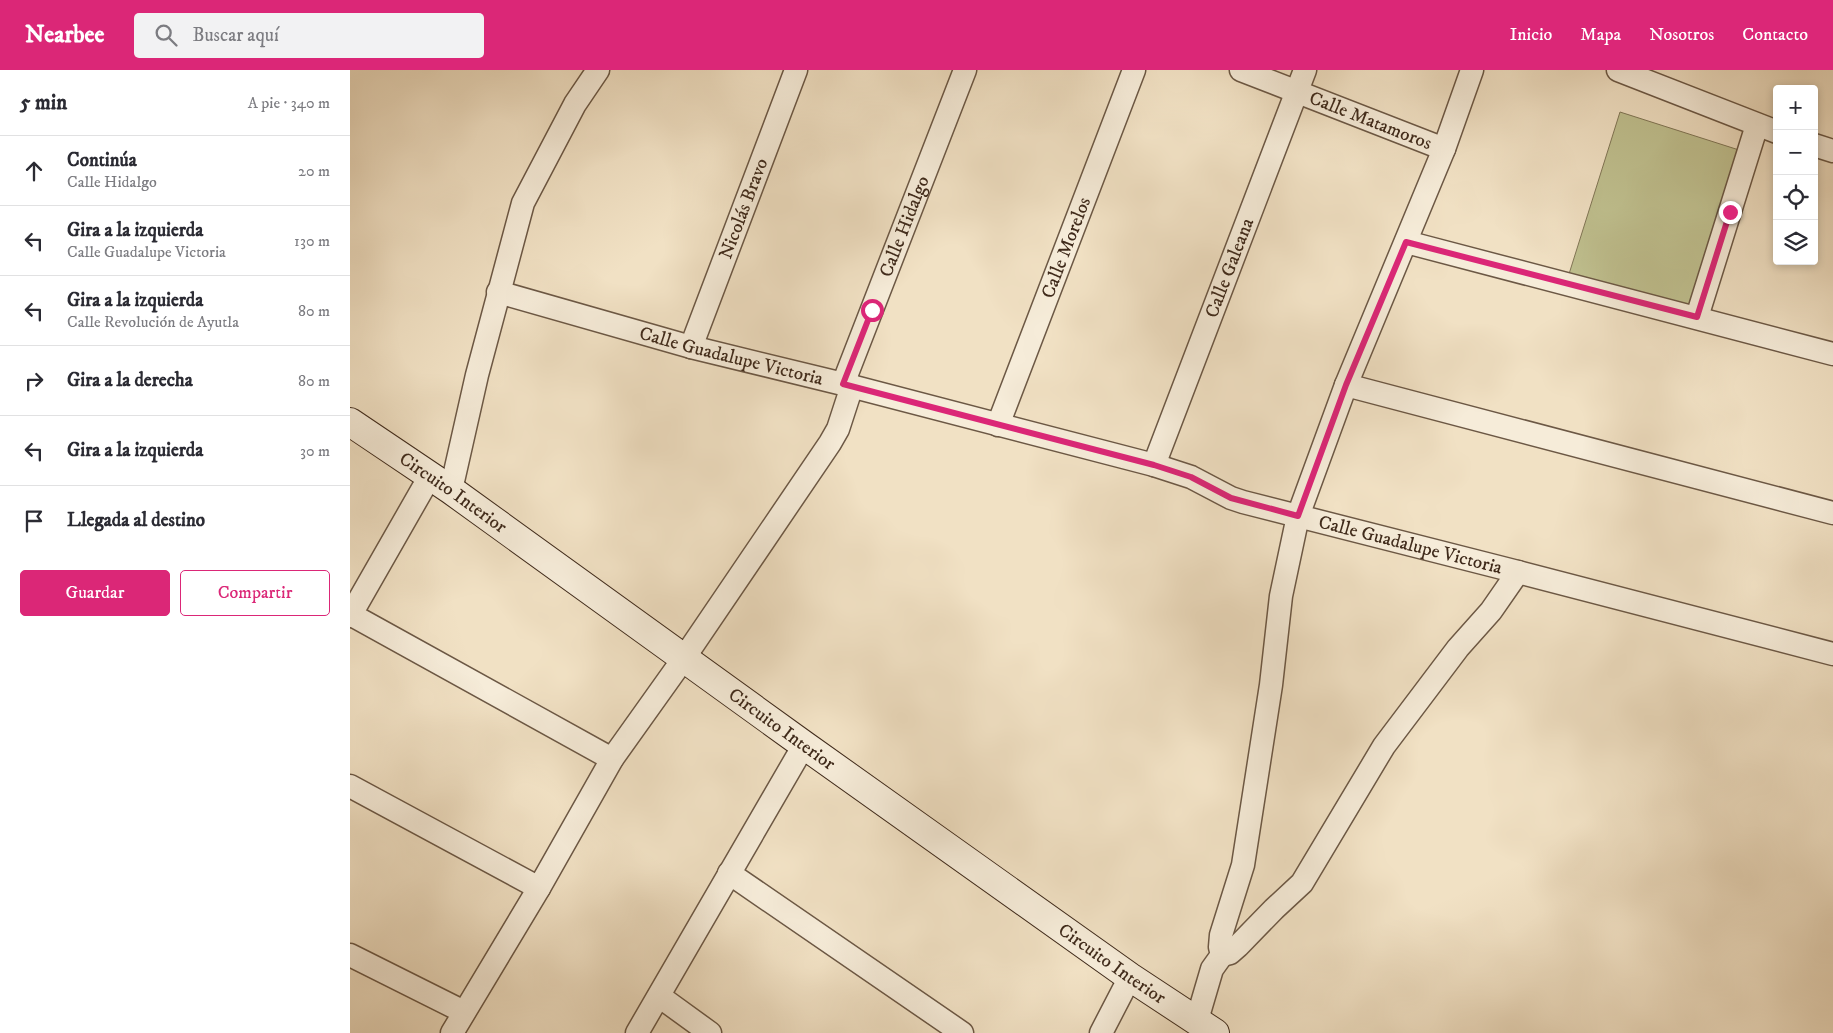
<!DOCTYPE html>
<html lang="es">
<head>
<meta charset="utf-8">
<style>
  :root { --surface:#fff; --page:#f2f2f3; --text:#2b2b33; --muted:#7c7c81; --line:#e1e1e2; --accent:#db2777 }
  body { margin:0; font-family:"IM FELL DW Pica",serif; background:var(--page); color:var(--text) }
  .controls { position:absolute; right:15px; top:15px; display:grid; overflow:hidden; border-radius:5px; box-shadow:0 2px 8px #0003 }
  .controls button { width:45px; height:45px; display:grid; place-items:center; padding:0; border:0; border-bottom:1px solid var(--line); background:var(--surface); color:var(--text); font:25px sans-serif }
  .stop { position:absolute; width:15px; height:15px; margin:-11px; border:4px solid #db2777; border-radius:50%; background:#fff }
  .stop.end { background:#db2777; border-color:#fff; box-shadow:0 1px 5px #0008 }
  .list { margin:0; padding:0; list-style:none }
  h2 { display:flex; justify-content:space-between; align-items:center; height:65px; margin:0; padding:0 20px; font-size:21px }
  h2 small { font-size:16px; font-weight:400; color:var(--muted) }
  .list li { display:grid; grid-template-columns:32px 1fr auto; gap:15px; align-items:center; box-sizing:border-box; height:70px; padding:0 20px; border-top:1px solid var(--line) }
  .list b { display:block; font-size:19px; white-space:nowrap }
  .list p { margin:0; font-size:16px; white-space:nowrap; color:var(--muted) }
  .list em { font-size:16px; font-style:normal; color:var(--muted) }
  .actions { display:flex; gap:10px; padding:15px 20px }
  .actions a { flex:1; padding:11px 0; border:1px solid var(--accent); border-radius:5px; text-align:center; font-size:18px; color:var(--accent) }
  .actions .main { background:var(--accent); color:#fff }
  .icon { flex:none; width:28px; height:28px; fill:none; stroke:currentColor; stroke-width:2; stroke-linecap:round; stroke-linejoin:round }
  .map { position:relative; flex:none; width:1483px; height:963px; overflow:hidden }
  header { display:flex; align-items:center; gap:30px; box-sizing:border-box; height:70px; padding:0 25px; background:var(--accent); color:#fff }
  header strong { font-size:24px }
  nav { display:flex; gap:28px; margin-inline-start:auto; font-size:18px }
  .search { width:350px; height:45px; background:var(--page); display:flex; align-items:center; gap:12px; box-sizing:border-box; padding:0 18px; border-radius:5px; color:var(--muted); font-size:19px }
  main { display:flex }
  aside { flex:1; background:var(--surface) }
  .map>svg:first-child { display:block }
  .green { fill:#c0c190; stroke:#807656 }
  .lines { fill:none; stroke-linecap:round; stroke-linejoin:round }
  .minor-casing { stroke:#6c5845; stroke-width:25 }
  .secondary-casing { stroke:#3f2a1b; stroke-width:30 }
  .minor { stroke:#f6ecd9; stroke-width:22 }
  .secondary { stroke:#f6ecd9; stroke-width:28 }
  .route { stroke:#db2777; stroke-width:6 }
  .labels { text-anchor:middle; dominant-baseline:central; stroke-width:4.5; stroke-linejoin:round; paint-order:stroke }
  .street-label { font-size:19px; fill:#3f2a1b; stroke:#f6ecd9 }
</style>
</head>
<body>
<header>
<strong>Nearbee</strong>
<div class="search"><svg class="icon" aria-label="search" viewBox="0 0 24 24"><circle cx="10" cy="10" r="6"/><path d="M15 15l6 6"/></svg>Buscar aquí</div>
<nav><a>Inicio</a><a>Mapa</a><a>Nosotros</a><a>Contacto</a></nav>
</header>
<main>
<aside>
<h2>5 min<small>A pie · 340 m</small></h2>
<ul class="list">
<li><svg class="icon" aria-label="ahead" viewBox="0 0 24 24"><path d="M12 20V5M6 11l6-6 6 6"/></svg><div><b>Continúa</b><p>Calle Hidalgo</p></div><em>20 m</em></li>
<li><svg class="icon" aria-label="left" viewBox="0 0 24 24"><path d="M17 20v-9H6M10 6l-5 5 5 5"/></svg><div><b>Gira a la izquierda</b><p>Calle Guadalupe Victoria</p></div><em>130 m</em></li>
<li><svg class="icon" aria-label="left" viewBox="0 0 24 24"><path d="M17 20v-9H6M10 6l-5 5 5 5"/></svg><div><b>Gira a la izquierda</b><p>Calle Revolución de Ayutla</p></div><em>80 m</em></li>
<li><svg class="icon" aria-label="right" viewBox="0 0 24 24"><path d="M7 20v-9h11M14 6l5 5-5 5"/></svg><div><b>Gira a la derecha</b></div><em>80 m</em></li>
<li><svg class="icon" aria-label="left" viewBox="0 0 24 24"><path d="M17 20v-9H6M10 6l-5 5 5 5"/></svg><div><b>Gira a la izquierda</b></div><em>30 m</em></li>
<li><svg class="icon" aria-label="arrive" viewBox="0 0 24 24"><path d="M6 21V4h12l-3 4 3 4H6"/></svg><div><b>Llegada al destino</b></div></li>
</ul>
<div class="actions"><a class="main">Guardar</a><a>Compartir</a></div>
</aside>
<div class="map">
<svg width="1483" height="963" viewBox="0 0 1483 963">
  <rect width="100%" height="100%" fill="#f1e1c4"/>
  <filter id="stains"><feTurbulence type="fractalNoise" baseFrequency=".004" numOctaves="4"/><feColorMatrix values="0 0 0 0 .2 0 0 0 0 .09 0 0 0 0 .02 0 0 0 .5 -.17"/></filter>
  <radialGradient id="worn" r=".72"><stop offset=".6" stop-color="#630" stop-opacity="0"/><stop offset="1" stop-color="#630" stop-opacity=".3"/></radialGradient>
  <path class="green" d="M1270,42L1389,80L1339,242L1219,204Z"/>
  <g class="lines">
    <g class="minor-casing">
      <g id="minor">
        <path id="s1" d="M891,0L1094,79"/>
        <path d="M1268,0L1427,62"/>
        <path d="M1464,75L1483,81"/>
        <path d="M1056,172L1483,284"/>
        <path id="s2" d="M148,222L341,277L493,314L804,395L841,407L881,428L893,432L1168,502L1483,584"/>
        <path d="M1347,247L1407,55"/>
        <path id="s3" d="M341,277L446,0"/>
        <path id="s4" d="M493,314L615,0"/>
        <path d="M996,315L1483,443"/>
        <path id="s5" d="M648,355L784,0"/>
        <path id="s6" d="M804,395L955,0"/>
        <path d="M101,420L127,305L173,133L225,34L248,0"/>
        <path d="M0,544L262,689"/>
        <path d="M0,546L80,406"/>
        <path d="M0,716L189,818"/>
        <path d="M379,803L612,963"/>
        <path d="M0,885L114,942"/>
        <path d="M872,885L880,883L888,876L924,839L952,813L1034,676L1108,578L1141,541L1168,502"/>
        <path d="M309,926L360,963"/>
        <path d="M847,950L862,899L872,885L870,877L871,865L893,795L921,615L931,526L948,446L996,315L1094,79L1122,0"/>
        <path d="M102,963L189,818L262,689L334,588L480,373L488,359L502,316"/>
        <path d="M287,963L454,675"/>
        <path d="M751,963L780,907"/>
      </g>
    </g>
    <g class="secondary-casing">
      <g id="secondary">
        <path id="s7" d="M0,352L101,420L454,675L780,907L865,963"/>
      </g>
    </g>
    <use href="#minor" class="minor"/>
    <use href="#secondary" class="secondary"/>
  </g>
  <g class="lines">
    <path class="route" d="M522,240L493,314L804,395L841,407L881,428L948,446L996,315L1056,172L1347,247L1380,142"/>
  </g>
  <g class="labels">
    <g class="street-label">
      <text stroke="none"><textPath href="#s1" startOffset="139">Calle Matamoros</textPath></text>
      <text stroke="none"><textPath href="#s3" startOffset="148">Nicolás Bravo</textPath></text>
      <text stroke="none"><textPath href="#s4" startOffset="169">Calle Hidalgo</textPath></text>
      <text stroke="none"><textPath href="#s5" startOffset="190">Calle Morelos</textPath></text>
      <text stroke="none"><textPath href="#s6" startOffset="211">Calle Galeana</textPath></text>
      <text stroke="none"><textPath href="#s2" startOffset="242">Calle Guadalupe Victoria</textPath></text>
      <text stroke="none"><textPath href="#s7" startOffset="125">Circuito Interior</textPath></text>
      <text stroke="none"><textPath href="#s2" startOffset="948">Calle Guadalupe Victoria</textPath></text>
      <text stroke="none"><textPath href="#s7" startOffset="530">Circuito Interior</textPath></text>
      <text stroke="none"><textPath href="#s7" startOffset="935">Circuito Interior</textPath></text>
    </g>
  </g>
  <rect width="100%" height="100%" filter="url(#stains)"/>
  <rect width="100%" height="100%" fill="url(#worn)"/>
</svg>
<div class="controls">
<button>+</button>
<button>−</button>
<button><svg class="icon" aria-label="locate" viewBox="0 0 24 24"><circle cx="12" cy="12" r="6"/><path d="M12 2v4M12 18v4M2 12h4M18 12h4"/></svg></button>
<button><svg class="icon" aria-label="layers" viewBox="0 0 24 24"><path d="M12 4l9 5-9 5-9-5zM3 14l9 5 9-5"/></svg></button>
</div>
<div class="stop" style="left:522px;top:240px"></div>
<div class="stop end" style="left:1380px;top:142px"></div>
</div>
</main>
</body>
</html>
